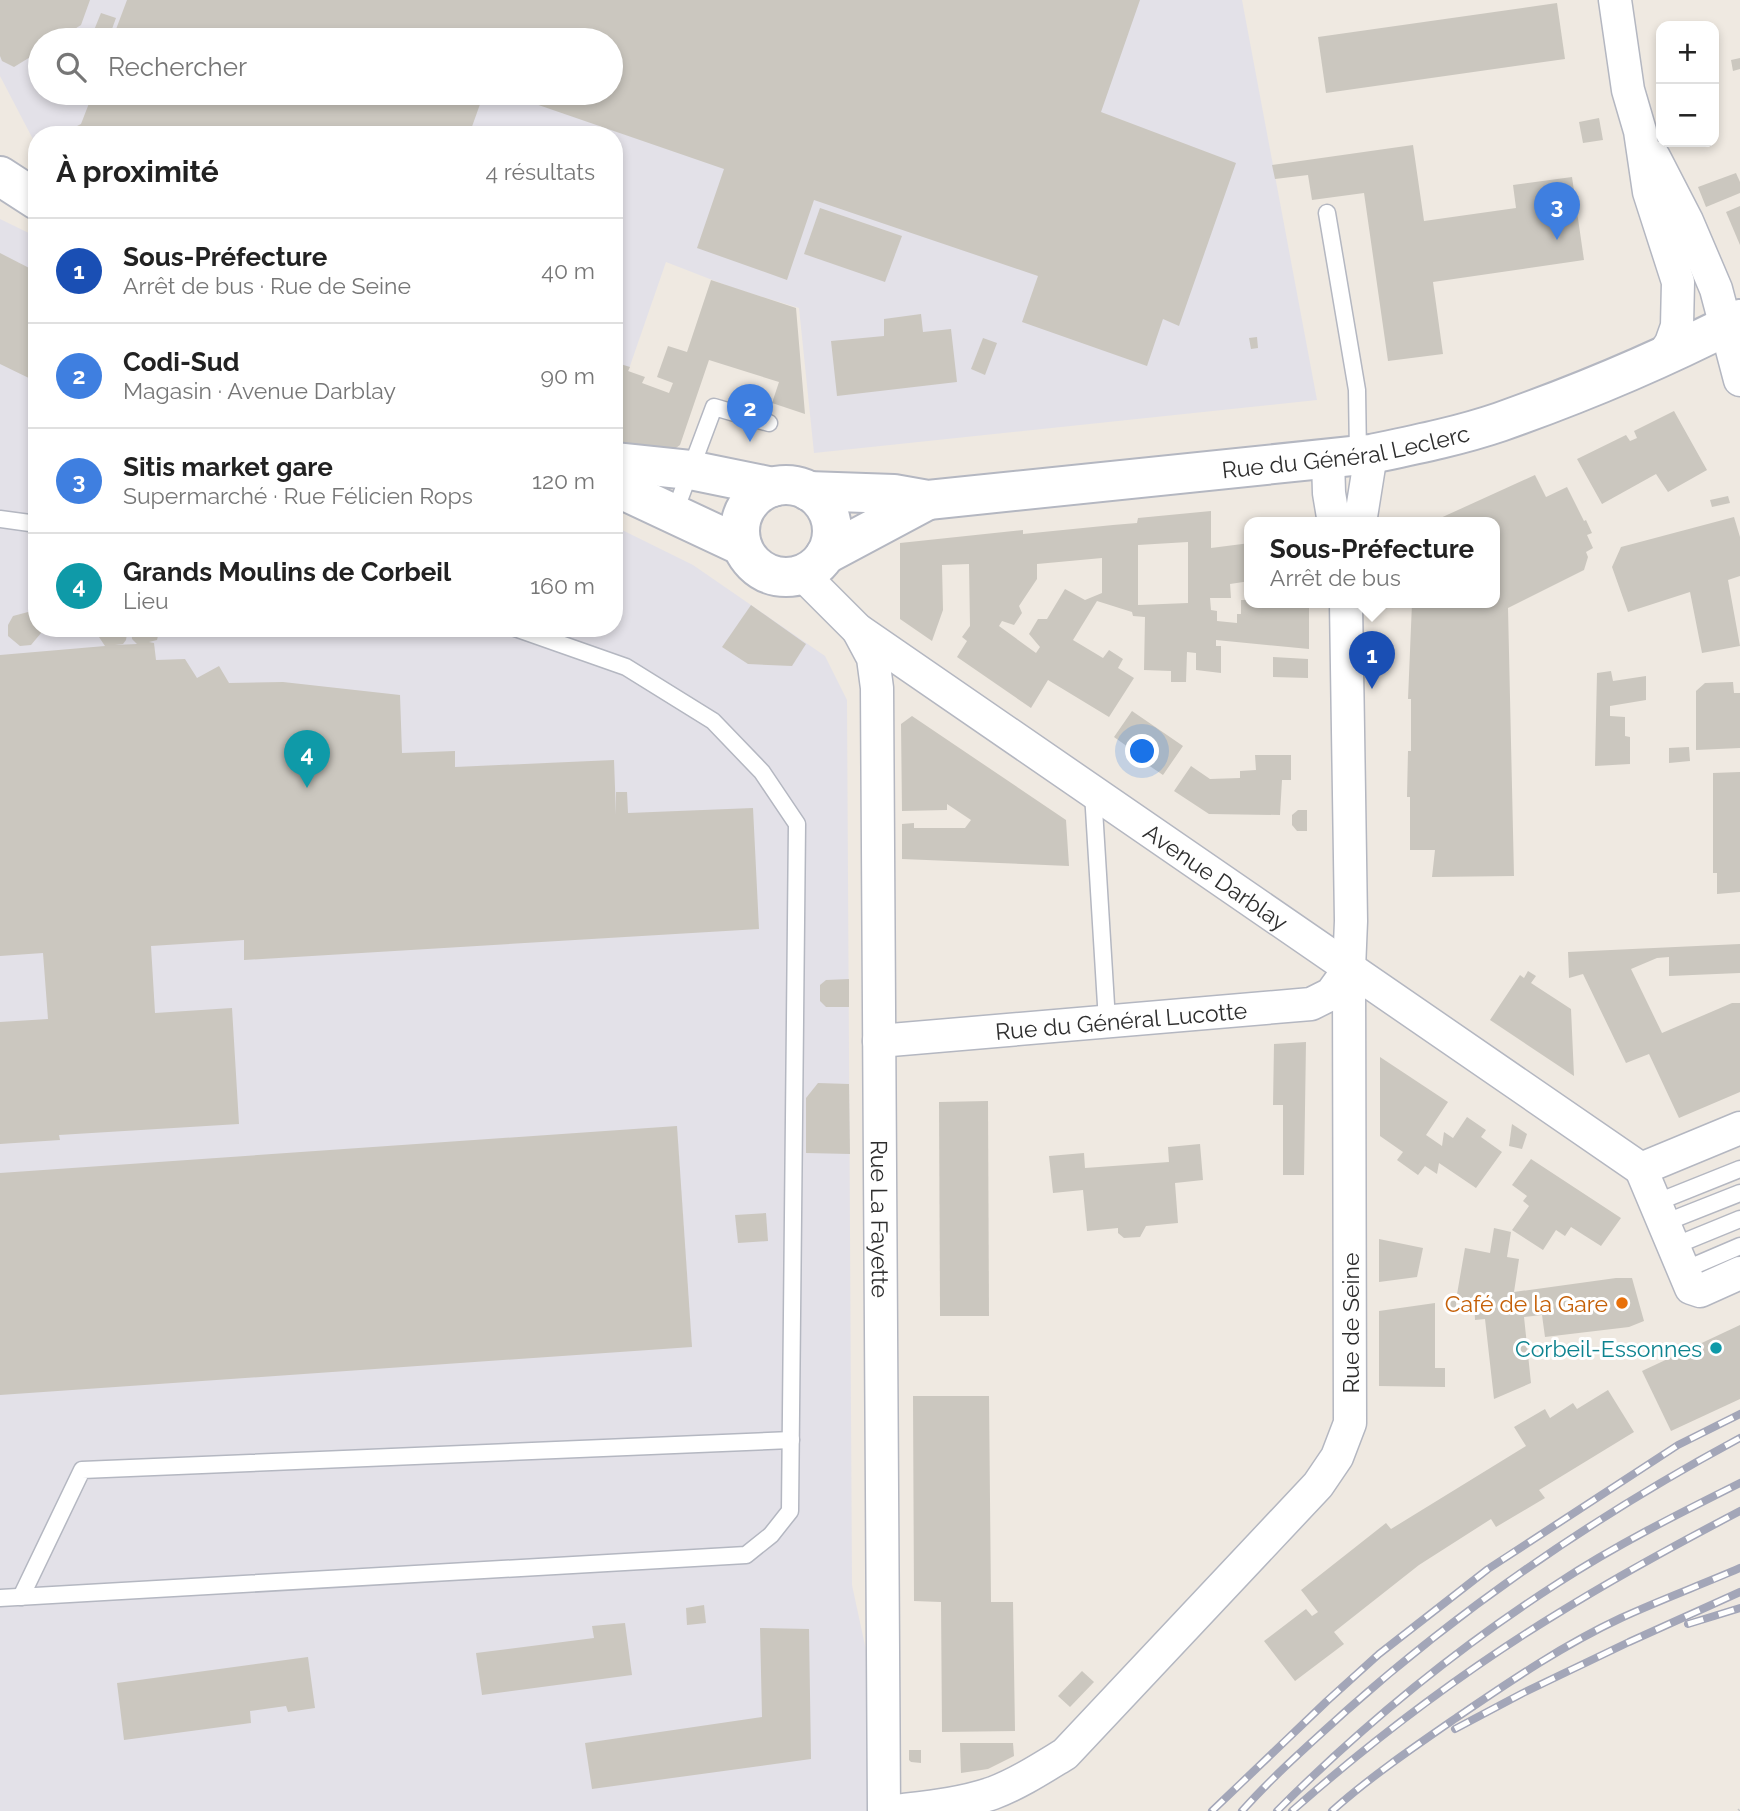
<!DOCTYPE html>
<html lang="fr">
<head>
<meta charset="utf-8">
<style>
  :root { --surface:#fff; --page:#f6f6f6; --text:#222; --muted:#767676; --line:#e0e0e0; --accent:#4264fb }
  body { margin:0; font-family:Raleway,sans-serif; background:var(--page); color:var(--text) }
  .controls { position:absolute; right:21px; top:21px; display:grid; overflow:hidden; border-radius:14px; box-shadow:0 4px 10px #0003 }
  .controls button { width:63px; height:63px; display:grid; place-items:center; padding:0; border:0; border-bottom:2px solid var(--line); background:var(--surface); color:var(--text); font:35px sans-serif }
  .you { position:absolute; left:1143px; top:752px; width:24px; height:24px; margin:-18px; border:5px solid #fff; border-radius:50%; background:#1a73e8; box-shadow:0 0 0 10px #1a73e833 }
  .badge { display:grid; place-items:center; width:46px; height:46px; border-radius:50%; background:var(--accent); color:#fff; font-size:23px; font-weight:700 }
  .pin { position:absolute; translate:-50% -58px; filter:drop-shadow(0 2px 4px #0008) }
  .pin::after { content:''; position:absolute; top:37px; width:24px; height:21px; background:inherit; clip-path:polygon(0 0,100% 0,50% 100%) }
  .popup { position:absolute; left:1244px; top:517px; width:256px; height:91px; box-sizing:border-box; display:grid; place-content:center; border-radius:14px; background:var(--surface); filter:drop-shadow(0 2px 5px #0005); font-size:23px; white-space:nowrap; color:var(--muted) }
  .popup b { font-size:26px; color:var(--text) }
  .popup::after { content:''; position:absolute; left:50%; top:100%; margin-left:-14px; border:14px solid transparent; border-top-color:var(--surface) }
  .list { margin:0; padding:0; list-style:none }
  h2 { display:flex; justify-content:space-between; align-items:center; height:91px; margin:0; padding:0 28px; font-size:30px }
  h2 small { font-size:23px; font-weight:400; color:var(--muted) }
  .list li { display:grid; grid-template-columns:46px 1fr auto; gap:21px; align-items:center; box-sizing:border-box; height:105px; padding:0 28px; border-top:2px solid var(--line) }
  .list b { display:block; font-size:26px; white-space:nowrap }
  .list p { margin:0; font-size:23px; white-space:nowrap; color:var(--muted) }
  .list em { font-size:23px; font-style:normal; color:var(--muted) }
  .icon { flex:none; width:38px; height:38px; fill:none; stroke:currentColor; stroke-width:2; stroke-linecap:round; stroke-linejoin:round }
  .map { position:relative; flex:none; width:1740px; height:1811px; overflow:hidden }
  .search { position:absolute; background:var(--surface); box-shadow:0 4px 10px #0003; left:28px; top:28px; width:595px; height:77px; display:flex; align-items:center; gap:18px; box-sizing:border-box; padding:0 24px; border-radius:38px; color:var(--muted); font-size:26px }
  .panel { position:absolute; background:var(--surface); box-shadow:0 4px 10px #0003; left:28px; top:126px; width:595px; height:511px; border-radius:28px }
  .map>svg:first-child { display:block }
  .industrial { fill:#e3e1e8; fill-rule:evenodd }
  .building { fill:#cbc7bf; fill-rule:evenodd }
  .lines { fill:none; stroke-linecap:round; stroke-linejoin:round }
  .lane-casing { stroke:#b4b7c1; stroke-width:19 }
  .street-casing { stroke:#b4b7c1; stroke-width:35 }
  .secondary-casing { stroke:#b4b7c1; stroke-width:42 }
  .path { stroke:#c9c9c9; stroke-width:4.5; stroke-dasharray:5 3.5; stroke-linecap:butt }
  .lane { stroke:#fff; stroke-width:16 }
  .street { stroke:#fff; stroke-width:32 }
  .secondary { stroke:#fff; stroke-width:38 }
  .rail-casing { stroke:#a3a6b8; stroke-width:8 }
  .rail { stroke:#fff; stroke-width:5; stroke-dasharray:16; stroke-linecap:butt }
  .food-dot { fill:#e8710a; stroke:#fff; stroke-width:2.5 }
  .culture-dot { fill:#0f9aa8; stroke:#fff; stroke-width:2.5 }
  .labels { text-anchor:middle; dominant-baseline:central; stroke-width:6; stroke-linejoin:round; paint-order:stroke }
  .street-label { font-size:23px; fill:#2e2e2e; stroke:#fff }
  .food-label { font-size:23px; fill:#c56008; stroke:#fff; text-anchor:end }
  .culture-label { font-size:23px; fill:#0d838f; stroke:#fff; text-anchor:end }
</style>
</head>
<body>
<div class="map">
<svg width="1740" height="1811" viewBox="0 0 1740 1811">
  <rect width="100%" height="100%" fill="#efe9e1"/>
  <g class="industrial">
    <path d="M0,0H1242L1317,400L814,453L799,308L733,288L666,262L614,412V135H37V147L0,76ZM40,40H611V93H40Z"/>
    <path d="M0,219L37,237V628H614V526L693,565L825,656L847,700L852,1585L884,1734V1811H0Z"/>
  </g>
  <g class="building">
    <path d="M0,0H90L81,25L57,40H40V51L14,67L2,61L0,56Z"/>
    <path d="M127,0H1140L1101,112L1236,163L1179,326L1163,319L1147,366L1022,322L1038,276L814,200L787,280L697,248L724,169L504,93H611V40H112Z"/>
    <path d="M1557,3L1565,59L1326,93L1318,37Z"/>
    <path d="M101,13L116,18L108,40H90Z"/>
    <path d="M1740,58V69L1733,71L1731,60Z"/>
    <path d="M93,93H484L469,135H59L81,124Z"/>
    <path d="M1599,118L1603,140L1583,143L1579,122Z"/>
    <path d="M1413,145L1424,221L1516,208L1513,185L1572,177L1584,260L1433,282L1443,354L1388,361L1364,193L1312,200L1308,175L1275,179L1272,165Z"/>
    <path d="M1736,173L1740,182V193L1706,207L1698,187Z"/>
    <path d="M1740,206V245L1726,212Z"/>
    <path d="M820,208L902,236L885,282L804,254Z"/>
    <path d="M0,253L37,272V382L0,364Z"/>
    <path d="M711,280L796,308L805,414L772,403L779,382L709,360L680,445L673,450L614,442V362L630,367L628,371L645,377L642,383L669,393L673,383L657,377L668,346L687,352Z"/>
    <path d="M921,314L923,332L951,329L957,382L837,396L831,341L884,336V319Z"/>
    <path d="M1257,337L1258,348L1251,349L1249,338Z"/>
    <path d="M983,338L997,343L985,375L971,369Z"/>
    <path d="M1674,411L1707,470L1668,492L1656,474L1602,504L1577,459L1626,435L1630,441L1637,438L1634,431Z"/>
    <path d="M1535,475L1546,497L1567,487L1584,521L1586,520L1592,533L1587,535L1593,548L1586,552L1588,557L1584,570L1508,608L1514,876L1432,877L1435,850H1410V797H1407L1408,751H1411V699H1408L1412,603H1494V523H1437L1436,520Z"/>
    <path d="M1728,496L1730,503L1712,507L1710,500Z"/>
    <path d="M1211,511V548L1250,543V581L1230,584L1231,598H1210L1211,610L1217,611V621L1237,623V614H1241V600H1250V603H1309V649L1216,640V646H1221V673L1196,670V653L1187,652L1186,682H1171V671L1144,670L1145,617L1133,616L1132,612L1097,601L1073,640L1103,658L1109,650L1123,659L1118,668L1134,678L1109,717L1048,680L1031,708L957,657L967,641L962,637L970,626L969,564L942,565L943,610L932,641L900,619V543L1023,530V534L1113,525L1137,523L1138,518ZM1188,542V603L1138,605V545ZM1102,558V593L1085,600L1065,589L1047,619H1038L1029,634L1040,647L1036,653L999,626L1002,621L1014,625L1022,613L1019,606L1037,579V564Z"/>
    <path d="M1734,517L1740,537V576L1728,580L1740,646L1702,653L1690,592L1628,612L1612,567L1621,547Z"/>
    <path d="M751,605L806,644L792,666L748,664L722,647Z"/>
    <path d="M28,612L37,617V628H41V633L31,645L20,646L8,636V625L13,616Z"/>
    <path d="M98,628H128L126,640L123,644L115,645L137,644L132,639L131,628H160L157,640L149,642L154,643L156,660L185,659L197,678L219,666L229,683L283,682L400,695L402,753L455,751V767L614,760L616,815V792H627L628,813L753,808L759,929L244,960V940L151,946L155,1013L232,1008L239,1124L59,1135L60,1140L0,1144V1022L48,1019L43,953L0,956V655L105,646L99,637Z"/>
    <path d="M1273,657L1308,659V678L1273,677Z"/>
    <path d="M1611,671L1613,681L1646,676V700L1610,706V716L1625,717V736L1630,737V764L1595,766L1597,673Z"/>
    <path d="M1733,682L1734,693H1740V748L1696,750V691L1705,683Z"/>
    <path d="M1132,711L1183,746L1163,775L1126,750L1128,747L1114,737Z"/>
    <path d="M912,716L1066,820L1069,866L902,859V824L914,823V828H965L971,820L947,804V810L902,811L901,724Z"/>
    <path d="M1689,747L1690,761L1669,763V748Z"/>
    <path d="M1255,755H1291V780H1282L1280,815L1209,814L1174,791L1191,766L1210,779L1240,778V771L1256,770Z"/>
    <path d="M1740,772V892L1717,894V873H1713V773Z"/>
    <path d="M1298,810H1307V831H1297L1292,825V815Z"/>
    <path d="M1740,944V973L1669,976V957L1657,958L1631,969L1662,1033L1732,1003H1740V1092L1679,1118L1649,1054L1626,1063L1583,974L1569,978L1568,952Z"/>
    <path d="M1528,971L1536,976L1531,983L1571,1009L1574,1076L1490,1020L1520,975L1524,978Z"/>
    <path d="M849,979V1007H826L820,1001V985L826,980Z"/>
    <path d="M1306,1042L1304,1175H1283V1105H1273L1274,1044Z"/>
    <path d="M1380,1057L1448,1102L1426,1135L1442,1146L1444,1132L1453,1138L1467,1117L1486,1130L1481,1137L1502,1152L1476,1188L1439,1163L1437,1174L1425,1166L1418,1175L1397,1160L1403,1152L1380,1136Z"/>
    <path d="M818,1083L849,1084L850,1154L806,1153V1098Z"/>
    <path d="M988,1101L989,1316H940L939,1102Z"/>
    <path d="M1512,1124L1527,1134L1522,1149L1509,1146Z"/>
    <path d="M677,1126L692,1347L0,1395V1173Z"/>
    <path d="M1200,1144L1203,1180L1175,1183L1178,1223L1146,1226L1140,1237L1124,1238L1118,1233V1228L1087,1231L1083,1190L1053,1193L1049,1156L1084,1153L1085,1168L1169,1162L1168,1147Z"/>
    <path d="M1531,1159L1621,1218L1601,1246L1571,1227L1565,1236L1556,1230L1543,1250L1512,1230L1529,1206L1523,1201L1527,1196L1512,1185Z"/>
    <path d="M766,1213L768,1241L738,1243L735,1215Z"/>
    <path d="M1494,1228L1511,1232L1507,1257L1519,1259L1514,1292L1616,1278H1632L1644,1321L1629,1327L1545,1337L1542,1315L1524,1317L1531,1383L1494,1399L1485,1319L1475,1320L1474,1298L1456,1300L1465,1248L1490,1253Z"/>
    <path d="M1379,1239L1423,1248L1417,1277L1379,1282Z"/>
    <path d="M1456,1300V1308L1446,1309V1301Z"/>
    <path d="M1435,1303V1368H1445V1387L1379,1386V1311Z"/>
    <path d="M1740,1325V1399L1671,1431L1642,1371Z"/>
    <path d="M1608,1390L1634,1432L1539,1490L1545,1498L1496,1527L1491,1519L1419,1565L1334,1632L1344,1644L1295,1681L1264,1641L1306,1609L1312,1616L1318,1612L1301,1590L1386,1523L1391,1529L1526,1446L1514,1427L1545,1409L1550,1418L1573,1403L1577,1409Z"/>
    <path d="M913,1396H989L991,1602H1013L1015,1731L942,1732L941,1602L914,1601Z"/>
    <path d="M704,1605L706,1623L687,1625L686,1608Z"/>
    <path d="M625,1623L632,1675L482,1695L476,1653L594,1638L592,1626Z"/>
    <path d="M760,1628L809,1629L811,1759L592,1789L585,1743L762,1717Z"/>
    <path d="M308,1657L315,1708L288,1712L286,1706L250,1711L251,1723L124,1740L117,1683Z"/>
    <path d="M1082,1671L1094,1682L1070,1707L1058,1696Z"/>
    <path d="M960,1743H1013L1014,1756L988,1769L961,1773Z"/>
    <path d="M909,1750H921V1763L911,1762L909,1760Z"/>
  </g>
  <g class="lines">
    <g class="lane-casing">
      <g id="lane">
        <path d="M1327,213L1357,390L1358,455"/>
        <path d="M674,514L714,407L769,423"/>
        <path d="M0,519L37,524"/>
        <path d="M1093,793L1107,1021"/>
        <path d="M1655,1203L1740,1169"/>
        <path d="M1664,1223L1740,1193"/>
        <path d="M1674,1246L1740,1219"/>
        <path d="M1684,1270L1740,1246"/>
        <path d="M21,1597L82,1470L791,1440"/>
        <path d="M0,1598L746,1555L771,1535L790,1511L797,824L762,772L713,721L626,667L515,628"/>
      </g>
    </g>
    <g class="street-casing">
      <g id="street">
        <path d="M1615,0L1628,90L1640,131L1649,192L1678,282L1677,326L1671,343L1660,360"/>
        <path d="M1654,157L1687,221L1716,289L1740,380"/>
        <path d="M1328,459L1329,493L1334,523"/>
        <path d="M1360,523L1371,454"/>
        <path id="s1" d="M802,574L858,630L1641,1169"/>
        <path id="s2" d="M858,630L873,658L877,688L884,1811"/>
        <path id="s3" d="M879,1041L1311,1004L1331,994L1349,969"/>
        <path d="M1641,1169L1691,1288L1700,1291L1740,1273"/>
        <path d="M1641,1169L1740,1128"/>
        <path d="M895,1811C928,1807 961,1804 993,1793C1019,1783 1042,1768 1065,1754L1318,1485L1337,1457L1350,1423L1349,969L1351,921L1346,603"/>
      </g>
    </g>
    <g class="secondary-casing">
      <g id="secondary">
        <path d="M0,176L37,200"/>
        <path d="M614,462L690,470L773,487"/>
        <circle cx="786" cy="531" r="46"/>
        <path d="M614,486L742,546"/>
        <path id="s4" d="M808,491L894,494L928,500L1371,454C1414,445 1459,436 1500,422C1582,393 1663,359 1740,319"/>
        <path d="M825,555L928,500"/>
      </g>
    </g>
    <path class="path" d="M1739,1811L1740,1810"/>
    <use href="#lane" class="lane"/>
    <use href="#street" class="street"/>
    <use href="#secondary" class="secondary"/>
    <g class="rail-casing">
      <g id="rail">
        <path d="M1688,1624L1740,1608"/>
        <path d="M1455,1729L1523,1693L1629,1642L1740,1592"/>
        <path d="M1212,1811L1327,1701L1379,1654L1488,1569L1678,1445L1740,1414"/>
        <path d="M1242,1811C1274,1775 1311,1743 1346,1711C1466,1604 1599,1514 1740,1438"/>
        <path d="M1277,1811C1362,1726 1457,1648 1558,1583C1616,1545 1678,1514 1740,1483"/>
        <path d="M1292,1811C1375,1738 1465,1670 1560,1612C1618,1576 1679,1543 1740,1511"/>
        <path d="M1332,1811C1370,1777 1414,1747 1456,1718C1509,1682 1563,1645 1621,1618C1660,1600 1701,1585 1740,1568"/>
      </g>
    </g>
    <use href="#rail" class="rail"/>
  </g>
  <circle class="food-dot" cx="1622" cy="1303" r="7"/>
  <circle class="culture-dot" cx="1716" cy="1348" r="7"/>
  <g class="labels">
    <g class="street-label">
      <text stroke="none"><textPath href="#s4" startOffset="541">Rue du Général Leclerc</textPath></text>
      <text stroke="none"><textPath href="#s1" startOffset="514">Avenue Darblay</textPath></text>
      <text stroke="none"><textPath href="#s3" startOffset="243">Rue du Général Lucotte</textPath></text>
      <text stroke="none"><textPath href="#s2" startOffset="593">Rue La Fayette</textPath></text>
      <text transform="translate(1350 1323) rotate(-90)">Rue de Seine</text>
    </g>
    <g class="food-label">
      <text x="1608" y="1303">Café de la Gare</text>
    </g>
    <g class="culture-label">
      <text x="1702" y="1348">Corbeil-Essonnes</text>
    </g>
  </g>
</svg>
<div class="controls">
<button>+</button>
<button>−</button>
</div>
<div class="you"></div>
<div class="pin badge" style="left:1372px;top:689px;background:#1a4fb4">1</div>
<div class="popup"><b>Sous-Préfecture</b>Arrêt de bus</div>
<div class="pin badge" style="left:750px;top:442px;background:#3f7fe0">2</div>
<div class="pin badge" style="left:1557px;top:240px;background:#3f7fe0">3</div>
<div class="pin badge" style="left:307px;top:788px;background:#0f9aa8">4</div>
<div class="search"><svg class="icon" aria-label="search" viewBox="0 0 24 24"><circle cx="10" cy="10" r="6"/><path d="M15 15l6 6"/></svg>Rechercher</div>
<section class="panel">
<h2>À proximité<small>4 résultats</small></h2>
<ul class="list">
<li><span class="badge" style="background:#1a4fb4">1</span><div><b>Sous-Préfecture</b><p>Arrêt de bus · Rue de Seine</p></div><em>40 m</em></li>
<li><span class="badge" style="background:#3f7fe0">2</span><div><b>Codi-Sud</b><p>Magasin · Avenue Darblay</p></div><em>90 m</em></li>
<li><span class="badge" style="background:#3f7fe0">3</span><div><b>Sitis market gare</b><p>Supermarché · Rue Félicien Rops</p></div><em>120 m</em></li>
<li><span class="badge" style="background:#0f9aa8">4</span><div><b>Grands Moulins de Corbeil</b><p>Lieu</p></div><em>160 m</em></li>
</ul>
</section>
</div>
</body>
</html>
